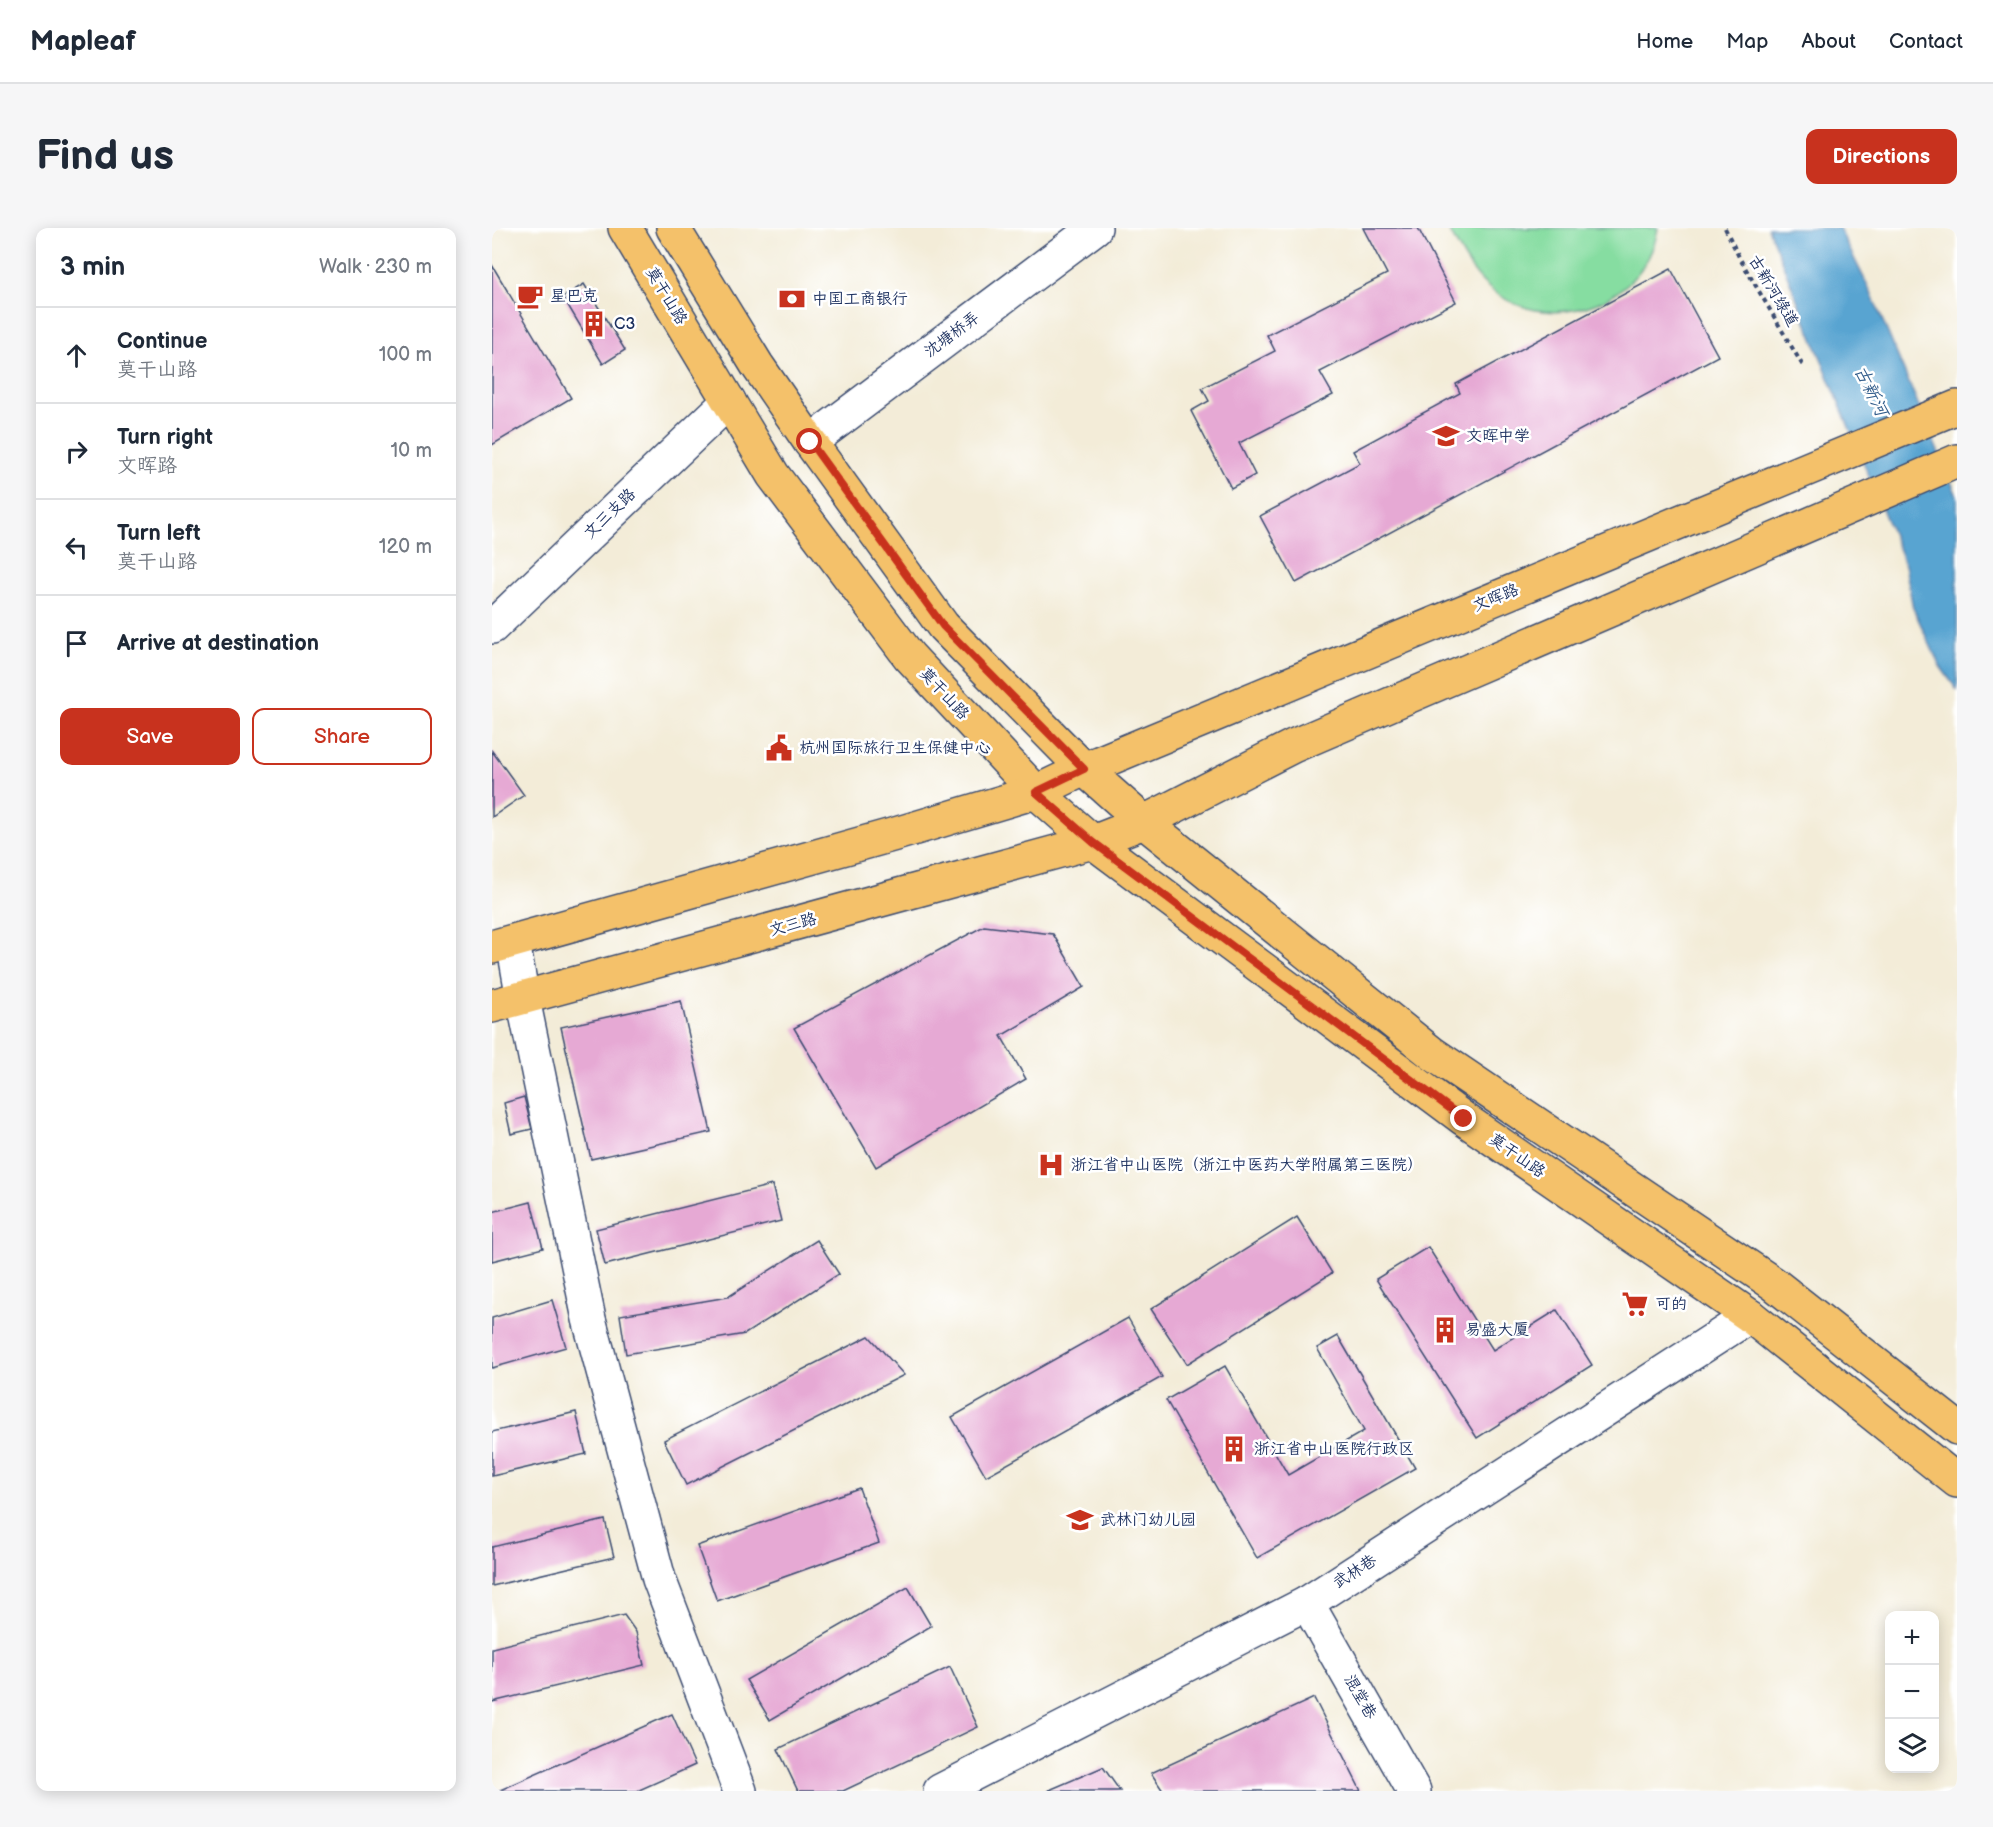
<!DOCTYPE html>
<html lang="en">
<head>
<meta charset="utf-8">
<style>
  :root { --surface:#fff; --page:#f6f6f7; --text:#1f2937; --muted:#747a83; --line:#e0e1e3; --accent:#c8321e }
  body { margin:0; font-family:"Balsamiq Sans","LXGW WenKai TC",sans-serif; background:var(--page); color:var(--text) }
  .controls { position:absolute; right:18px; bottom:18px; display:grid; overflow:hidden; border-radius:12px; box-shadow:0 3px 15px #0003 }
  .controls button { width:54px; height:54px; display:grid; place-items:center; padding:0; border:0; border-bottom:2px solid var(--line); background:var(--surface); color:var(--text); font:30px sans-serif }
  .stop { position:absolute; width:18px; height:18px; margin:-14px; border:4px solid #c8321e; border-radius:50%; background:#fff }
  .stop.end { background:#c8321e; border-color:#fff; box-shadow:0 2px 6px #0008 }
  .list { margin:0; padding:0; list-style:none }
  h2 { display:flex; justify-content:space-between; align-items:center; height:78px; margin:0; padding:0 24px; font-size:26px }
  h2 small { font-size:20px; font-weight:400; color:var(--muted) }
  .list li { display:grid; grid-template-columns:39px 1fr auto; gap:18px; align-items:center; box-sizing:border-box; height:96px; padding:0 24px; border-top:2px solid var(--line) }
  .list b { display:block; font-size:22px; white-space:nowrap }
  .list p { margin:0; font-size:20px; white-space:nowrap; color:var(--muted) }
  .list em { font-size:20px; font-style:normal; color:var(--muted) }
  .actions { display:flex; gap:12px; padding:18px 24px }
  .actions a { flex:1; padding:14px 0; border:2px solid var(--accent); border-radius:12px; text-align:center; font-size:21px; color:var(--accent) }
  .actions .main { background:var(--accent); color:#fff }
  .icon { flex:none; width:33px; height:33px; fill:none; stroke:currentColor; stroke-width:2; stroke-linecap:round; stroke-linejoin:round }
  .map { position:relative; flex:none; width:1465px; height:1563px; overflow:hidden; border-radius:12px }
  header { display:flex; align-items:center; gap:36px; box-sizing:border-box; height:84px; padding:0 30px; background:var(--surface); border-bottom:2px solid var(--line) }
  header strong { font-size:28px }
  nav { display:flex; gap:33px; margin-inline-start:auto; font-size:21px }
  .intro { display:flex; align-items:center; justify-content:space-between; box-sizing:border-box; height:144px; padding:0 36px }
  h1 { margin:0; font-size:42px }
  .button { padding:15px 27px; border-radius:12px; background:var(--accent); color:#fff; font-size:21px; font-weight:700 }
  main { display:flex; gap:36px; padding:0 36px }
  aside { flex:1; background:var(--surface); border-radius:12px; box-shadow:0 3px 15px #0003 }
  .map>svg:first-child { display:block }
  .green { fill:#86dda1; stroke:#508680; stroke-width:1.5 }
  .water { fill:#58a4d1; stroke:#3a6a98; stroke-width:1.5 }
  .building { fill:#e6a9d4 }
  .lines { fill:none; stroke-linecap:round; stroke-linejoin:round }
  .minor-casing { stroke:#3b4b70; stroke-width:36 }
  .major-casing { stroke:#3b4b70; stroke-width:36 }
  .path { stroke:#3b4b70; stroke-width:4; stroke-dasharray:4.5 4.5; stroke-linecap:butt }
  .minor { stroke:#fff; stroke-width:33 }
  .major { stroke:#f4c16a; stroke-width:33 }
  .route { stroke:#c8321e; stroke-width:8 }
  .labels { text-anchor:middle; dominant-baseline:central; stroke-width:5; stroke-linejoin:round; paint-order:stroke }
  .street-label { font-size:16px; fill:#1b2f5e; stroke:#fff }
  .poi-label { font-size:16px; fill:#1b2f5e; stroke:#fff; text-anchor:start }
  .water-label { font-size:18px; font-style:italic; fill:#335e8c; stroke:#fff }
</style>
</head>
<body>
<header>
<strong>Mapleaf</strong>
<nav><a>Home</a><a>Map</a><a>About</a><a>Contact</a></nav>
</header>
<div class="intro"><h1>Find us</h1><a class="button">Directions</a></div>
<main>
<aside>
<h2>3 min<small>Walk · 230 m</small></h2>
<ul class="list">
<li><svg class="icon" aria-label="ahead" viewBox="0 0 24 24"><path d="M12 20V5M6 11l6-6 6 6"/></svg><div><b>Continue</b><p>莫干山路</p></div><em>100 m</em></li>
<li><svg class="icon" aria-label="right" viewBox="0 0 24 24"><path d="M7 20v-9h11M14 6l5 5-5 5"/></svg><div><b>Turn right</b><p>文晖路</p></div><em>10 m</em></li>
<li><svg class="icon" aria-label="left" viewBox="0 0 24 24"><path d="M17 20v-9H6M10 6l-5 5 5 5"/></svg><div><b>Turn left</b><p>莫干山路</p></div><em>120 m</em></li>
<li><svg class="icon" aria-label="arrive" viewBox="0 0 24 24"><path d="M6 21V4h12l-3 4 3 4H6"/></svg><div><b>Arrive at destination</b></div></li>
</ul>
<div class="actions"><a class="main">Save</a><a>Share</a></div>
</aside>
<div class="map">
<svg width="1465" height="1563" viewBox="0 0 1465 1563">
  <rect width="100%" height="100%" fill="#fff"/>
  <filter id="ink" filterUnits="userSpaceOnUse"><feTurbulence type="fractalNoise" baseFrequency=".0167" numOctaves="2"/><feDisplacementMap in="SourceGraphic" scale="12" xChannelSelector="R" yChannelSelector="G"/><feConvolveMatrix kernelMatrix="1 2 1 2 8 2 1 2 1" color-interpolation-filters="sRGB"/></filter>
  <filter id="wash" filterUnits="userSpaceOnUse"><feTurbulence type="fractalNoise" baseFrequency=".008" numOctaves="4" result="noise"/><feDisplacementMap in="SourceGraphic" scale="24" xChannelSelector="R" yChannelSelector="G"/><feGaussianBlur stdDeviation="1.35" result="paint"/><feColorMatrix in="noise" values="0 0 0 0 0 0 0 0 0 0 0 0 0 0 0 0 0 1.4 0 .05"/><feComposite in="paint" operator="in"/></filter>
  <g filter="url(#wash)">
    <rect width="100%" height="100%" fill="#f3ecd8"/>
    <path class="green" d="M956,0H1166C1155,73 1064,107 1005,66C981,50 969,24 956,0Z"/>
    <path class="water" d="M1276,0H1347L1376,58L1465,268V462L1448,438L1421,380L1413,337Z"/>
    <g id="blocks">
      <g class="building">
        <path d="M871,0H926L964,74L828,144L841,167L747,215L763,247L739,260L699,183L717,173L710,160L783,123L775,107L895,46Z"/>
        <path d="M0,37L79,170L0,217Z"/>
        <path d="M1179,41L1226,128L804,355L768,288L868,235L861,223L968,165L964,156Z"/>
        <path d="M92,56L133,122L111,136L71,69Z"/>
        <path d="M0,523L32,567L0,589Z"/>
        <path d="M492,698L561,706L592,759L509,808L534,851L384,939L302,800Z"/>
        <path d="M189,773L219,904L99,931L69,799Z"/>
        <path d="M32,869L40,901L19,906L12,875Z"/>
        <path d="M280,957L289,993L113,1037L104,1001Z"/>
        <path d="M39,974L51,1020L0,1033V984Z"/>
        <path d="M805,989L840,1045L695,1136L659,1081Z"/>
        <path d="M325,1012L347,1046L253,1106L134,1126L128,1087L236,1069Z"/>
        <path d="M936,1019L1001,1122L1065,1082L1100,1137L985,1210L884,1051Z"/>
        <path d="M60,1072L74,1119L0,1140V1090Z"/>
        <path d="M636,1090L670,1149L494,1248L460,1189Z"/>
        <path d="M377,1108L412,1147L194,1257L172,1212Z"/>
        <path d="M846,1108L923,1240L765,1330L674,1172L733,1138L796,1247L872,1203L825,1120Z"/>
        <path d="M84,1184L94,1226L0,1248V1204Z"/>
        <path d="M367,1260L387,1315L225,1373L205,1318Z"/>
        <path d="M113,1292L122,1329L0,1358V1319Z"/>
        <path d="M416,1359L439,1398L278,1492L254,1452Z"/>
        <path d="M132,1387L144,1404L152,1437L0,1474V1420Z"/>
        <path d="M458,1439L486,1499L351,1563H306L286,1521Z"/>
        <path d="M822,1470L869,1563H671L659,1545Z"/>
        <path d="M180,1486L203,1537L145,1563H6Z"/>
        <path d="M611,1539L628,1563H555Z"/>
      </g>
    </g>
  </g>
  <g filter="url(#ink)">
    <use href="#blocks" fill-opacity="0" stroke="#3b4b70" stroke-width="1.5"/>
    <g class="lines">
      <g class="minor-casing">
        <g id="minor">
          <path d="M318,214L603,0"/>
          <path d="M0,399L237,173"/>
          <path d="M21,714L31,771L97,1091L167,1351L248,1563"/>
          <path d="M815,1375L922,1563"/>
          <path d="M448,1563L815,1375L1258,1088"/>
        </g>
      </g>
      <g class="major-casing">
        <g id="major">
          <path d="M133,0L281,247L417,428L544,564L601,614L972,891L1258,1088L1465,1253"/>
          <path d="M181,0L265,137L318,214L451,398L592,541L652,594L941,826L1282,1056L1465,1200"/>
          <path d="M0,719L407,605L544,564L592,541L1465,179"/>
          <path d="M0,778L601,614L652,594L801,518L1465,233"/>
        </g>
      </g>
      <path class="path" d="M1233,0L1248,31L1311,138"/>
      <use href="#minor" class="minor"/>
      <use href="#major" class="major"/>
    </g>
  </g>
  <g class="lines" filter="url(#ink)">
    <path class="route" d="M318,214L451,398L592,541L544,564L601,614L972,891"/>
  </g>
  <defs>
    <g id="cafe-bare" transform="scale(2.07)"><path d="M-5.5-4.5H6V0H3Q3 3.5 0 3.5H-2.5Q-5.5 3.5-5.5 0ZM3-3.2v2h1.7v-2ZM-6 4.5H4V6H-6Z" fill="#c8321e" stroke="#fff" stroke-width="2.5" paint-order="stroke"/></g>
    <g id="bank-bare" transform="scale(2.07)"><path d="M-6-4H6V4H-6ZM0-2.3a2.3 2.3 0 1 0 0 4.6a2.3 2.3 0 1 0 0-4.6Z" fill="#c8321e" stroke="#fff" stroke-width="2.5" paint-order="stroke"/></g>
    <g id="building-bare" transform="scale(2.07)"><path d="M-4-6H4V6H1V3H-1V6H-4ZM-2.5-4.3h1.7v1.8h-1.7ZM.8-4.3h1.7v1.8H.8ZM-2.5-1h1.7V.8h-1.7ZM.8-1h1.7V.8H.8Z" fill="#c8321e" stroke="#fff" stroke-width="2.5" paint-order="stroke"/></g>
    <g id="school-bare" transform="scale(2.07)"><path d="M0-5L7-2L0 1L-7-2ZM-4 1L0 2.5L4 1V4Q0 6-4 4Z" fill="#c8321e" stroke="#fff" stroke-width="2.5" paint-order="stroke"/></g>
    <g id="civic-bare" transform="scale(2.07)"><path d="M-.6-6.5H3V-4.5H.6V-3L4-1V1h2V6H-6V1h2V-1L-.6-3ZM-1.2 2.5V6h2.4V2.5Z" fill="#c8321e" stroke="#fff" stroke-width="2.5" paint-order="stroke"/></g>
    <g id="hospital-bare" transform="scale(2.07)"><path d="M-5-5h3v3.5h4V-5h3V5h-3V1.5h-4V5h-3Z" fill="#c8321e" stroke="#fff" stroke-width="2.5" paint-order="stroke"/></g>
    <g id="supermarket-bare" transform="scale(2.07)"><path d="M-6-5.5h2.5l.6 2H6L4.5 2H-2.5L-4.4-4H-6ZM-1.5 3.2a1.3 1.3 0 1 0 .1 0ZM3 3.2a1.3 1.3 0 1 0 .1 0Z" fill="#c8321e" stroke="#fff" stroke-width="2.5" paint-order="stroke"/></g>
  </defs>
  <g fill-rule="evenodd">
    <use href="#cafe-bare" x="38" y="68"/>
    <use href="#bank-bare" x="300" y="71"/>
    <use href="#building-bare" x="102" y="96"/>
    <use href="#school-bare" x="954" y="208"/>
    <use href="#civic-bare" x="287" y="520"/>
    <use href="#hospital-bare" x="559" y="937"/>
    <use href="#supermarket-bare" x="1143" y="1076"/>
    <use href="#building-bare" x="953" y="1102"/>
    <use href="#building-bare" x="742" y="1221"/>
    <use href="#school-bare" x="588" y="1292"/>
  </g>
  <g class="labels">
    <g class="street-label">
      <text transform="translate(1281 63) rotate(59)">古新河绿道</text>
      <text transform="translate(174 68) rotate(59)">莫干山路</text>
      <text transform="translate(460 107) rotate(-37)">沈塘桥弄</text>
      <text transform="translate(118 286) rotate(-44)">文三支路</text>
      <text transform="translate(1004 370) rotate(-22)">文晖路</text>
      <text transform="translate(452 466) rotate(47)">莫干山路</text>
      <text transform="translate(301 697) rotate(-15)">文三路</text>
      <text transform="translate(1025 928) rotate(35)">莫干山路</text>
      <text transform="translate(863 1344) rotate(-33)">武林巷</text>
      <text transform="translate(868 1469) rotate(60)">混堂巷</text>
    </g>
    <g class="poi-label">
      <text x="58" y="68">星巴克</text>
      <text x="320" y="71">中国工商银行</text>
      <text x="122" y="96">C3</text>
      <text x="974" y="208">文晖中学</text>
      <text x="307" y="520">杭州国际旅行卫生保健中心</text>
      <text x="579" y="937">浙江省中山医院（浙江中医药大学附属第三医院）</text>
      <text x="1163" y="1076">可的</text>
      <text x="973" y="1102">易盛大厦</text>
      <text x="762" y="1221">浙江省中山医院行政区</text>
      <text x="608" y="1292">武林门幼儿园</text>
    </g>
    <g class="water-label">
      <text transform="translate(1379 163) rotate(64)">古新河</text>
    </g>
  </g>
</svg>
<div class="controls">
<button>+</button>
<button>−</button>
<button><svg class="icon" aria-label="layers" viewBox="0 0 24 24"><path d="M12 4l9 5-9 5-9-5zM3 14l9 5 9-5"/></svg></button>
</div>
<div class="stop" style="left:318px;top:214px"></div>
<div class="stop end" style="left:972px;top:891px"></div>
</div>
</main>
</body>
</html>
